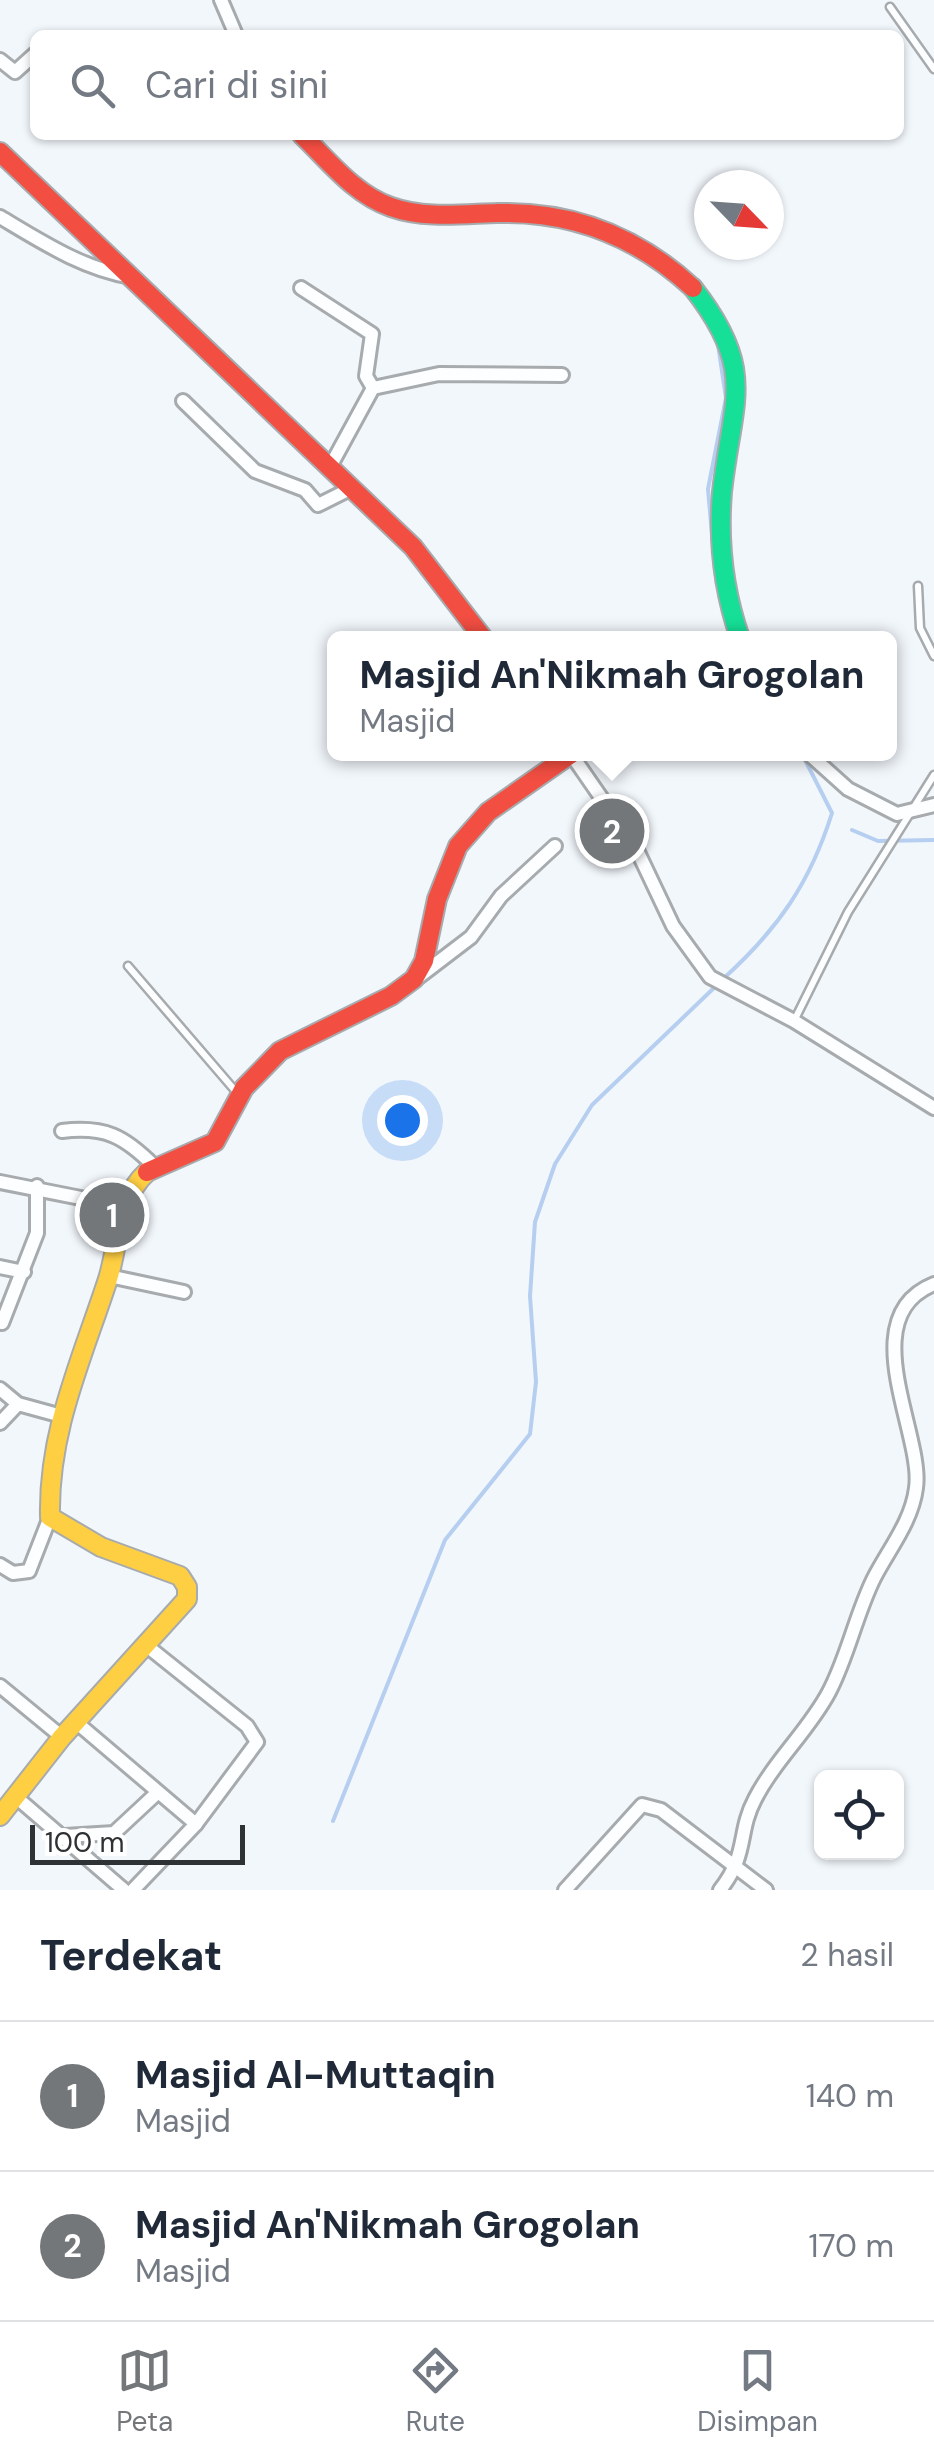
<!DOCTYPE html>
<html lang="id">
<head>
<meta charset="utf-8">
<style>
  :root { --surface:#fff; --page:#f2f2f3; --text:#1f2937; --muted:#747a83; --line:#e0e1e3; --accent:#73777a }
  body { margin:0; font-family:"DM Sans",sans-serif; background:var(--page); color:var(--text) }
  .controls { position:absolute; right:30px; bottom:30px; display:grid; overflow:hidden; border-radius:15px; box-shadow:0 2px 8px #0004 }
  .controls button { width:90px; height:90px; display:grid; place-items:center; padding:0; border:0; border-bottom:2px solid var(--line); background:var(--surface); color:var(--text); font:50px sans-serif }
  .compass { position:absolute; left:694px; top:170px; width:90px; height:90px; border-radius:50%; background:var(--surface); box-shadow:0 2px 8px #0004; rotate:115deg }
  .scale { position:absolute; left:30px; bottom:25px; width:215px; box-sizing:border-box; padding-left:10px; border:5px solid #2e3234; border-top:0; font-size:28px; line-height:35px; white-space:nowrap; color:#2e3234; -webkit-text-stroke:8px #fff; paint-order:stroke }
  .you { position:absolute; left:402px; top:1120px; width:35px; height:35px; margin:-25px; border:8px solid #fff; border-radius:50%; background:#1a73e8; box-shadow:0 0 0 15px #1a73e833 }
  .badge { display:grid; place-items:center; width:65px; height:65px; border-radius:50%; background:var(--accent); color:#fff; font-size:32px; font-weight:700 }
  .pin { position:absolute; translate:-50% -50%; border:5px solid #fff; box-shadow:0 2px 10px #0006 }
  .popup { position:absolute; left:327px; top:631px; width:570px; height:130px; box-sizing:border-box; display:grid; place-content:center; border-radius:15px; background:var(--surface); filter:drop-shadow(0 2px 8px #0005); font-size:32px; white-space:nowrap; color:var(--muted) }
  .popup b { font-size:38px; color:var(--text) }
  .popup::after { content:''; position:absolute; left:50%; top:100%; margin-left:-20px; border:20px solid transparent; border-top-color:var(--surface) }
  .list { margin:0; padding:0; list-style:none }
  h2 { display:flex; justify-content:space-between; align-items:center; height:130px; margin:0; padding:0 40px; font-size:42px }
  h2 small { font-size:32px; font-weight:400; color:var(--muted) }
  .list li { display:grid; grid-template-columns:65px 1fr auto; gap:30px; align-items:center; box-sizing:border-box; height:150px; padding:0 40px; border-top:2px solid var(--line) }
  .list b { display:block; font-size:38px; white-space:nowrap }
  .list p { margin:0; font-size:32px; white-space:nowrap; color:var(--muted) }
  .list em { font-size:32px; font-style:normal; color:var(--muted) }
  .icon { flex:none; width:55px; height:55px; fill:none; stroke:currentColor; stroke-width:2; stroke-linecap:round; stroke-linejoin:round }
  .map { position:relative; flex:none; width:934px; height:1890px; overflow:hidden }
  .search { position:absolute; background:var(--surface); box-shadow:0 2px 8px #0004; left:30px; right:30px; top:30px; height:110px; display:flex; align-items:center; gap:25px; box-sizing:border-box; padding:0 35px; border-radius:15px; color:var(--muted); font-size:38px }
  .sheet { height:430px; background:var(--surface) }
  nav { display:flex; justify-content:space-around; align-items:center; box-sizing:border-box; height:140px; border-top:2px solid var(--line); background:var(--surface); font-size:28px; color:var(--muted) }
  nav a { display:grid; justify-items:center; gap:5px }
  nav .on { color:var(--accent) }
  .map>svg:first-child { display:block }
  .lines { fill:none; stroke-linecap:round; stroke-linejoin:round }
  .stream { stroke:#b6cef0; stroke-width:4 }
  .lane-casing { stroke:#a7abae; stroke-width:11 }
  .street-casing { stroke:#a7abae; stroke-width:18 }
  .fast-casing { stroke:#a7abae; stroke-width:22 }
  .slow-casing { stroke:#a7abae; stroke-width:22 }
  .jam-casing { stroke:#a7abae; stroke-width:22 }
  .lane { stroke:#fdfeff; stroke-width:6 }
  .street { stroke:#fdfeff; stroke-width:12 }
  .fast { stroke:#16e098; stroke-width:18 }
  .slow { stroke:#ffcf43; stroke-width:18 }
  .jam { stroke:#f24e42; stroke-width:18 }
</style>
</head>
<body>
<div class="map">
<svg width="934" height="1890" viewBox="0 0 934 1890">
  <rect width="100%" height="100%" fill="#f2f7fc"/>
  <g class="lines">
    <g class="stream">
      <path d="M713,546L708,489L726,398L717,338"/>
      <path d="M714,560L717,585"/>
      <path d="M852,830L878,841L934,840"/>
      <path d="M724,978C778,929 810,883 832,813L802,754"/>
      <path d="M333,1821L445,1540L530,1434L536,1382L530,1296L535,1222L555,1164L592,1105L717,985"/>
    </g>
    <g class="lane-casing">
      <g id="lane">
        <path d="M890,7L934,69"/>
        <path d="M918,586L920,628L934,656"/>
        <path d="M128,966L238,1094"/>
        <path d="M795,1019L848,912L934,775"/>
      </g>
    </g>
    <g class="street-casing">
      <g id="street">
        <path d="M221,0L236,35"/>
        <path d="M0,60L15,72L35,54"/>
        <path d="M0,217C42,242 83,269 132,277"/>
        <path d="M301,288L372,334L366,376L373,388"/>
        <path d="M183,401L255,471L305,490L318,505L350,489"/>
        <path d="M331,465L373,388L439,374L562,375"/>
        <path d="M571,754L636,848L673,926L710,977L794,1021L934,1108"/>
        <path d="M809,754L848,789L897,814L934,805"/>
        <path d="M416,979L471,937L501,896L555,846"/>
        <path d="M62,1131C105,1126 124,1136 154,1166"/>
        <path d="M0,1182L126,1207"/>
        <path d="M0,1267L24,1272"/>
        <path d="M109,1276L184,1292"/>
        <path d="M2,1323L37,1233V1186"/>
        <path d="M0,1389L18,1404L58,1415"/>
        <path d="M0,1423L18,1404"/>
        <path d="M0,1565L13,1573L29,1571L50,1517"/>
        <path d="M0,1686L62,1737"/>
        <path d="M76,1722L196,1824"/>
        <path d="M16,1797L124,1890"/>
        <path d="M65,1836L114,1833L157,1793"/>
        <path d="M133,1890L196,1824L257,1742L247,1726L147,1646"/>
        <path d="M565,1890L642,1805L661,1810L766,1890"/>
        <path d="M720,1890C749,1853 737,1833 755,1799C775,1760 809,1730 829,1692C848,1656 856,1614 874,1578C889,1549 912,1521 916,1488C924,1435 852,1317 934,1284"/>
      </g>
    </g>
    <g class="fast-casing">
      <path id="fast" d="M693,288C758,371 732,400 722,492C718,541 724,592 740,638"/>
    </g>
    <g class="slow-casing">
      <path id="slow" d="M0,1816L62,1737L187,1599V1587L180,1576L101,1547L50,1517C48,1431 82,1359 108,1279C119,1244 117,1199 147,1172"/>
    </g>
    <g class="jam-casing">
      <g id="jam">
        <path d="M302,135C329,161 354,194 391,207C425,219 462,214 498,213C573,211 638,237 693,288"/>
        <path d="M0,152L413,547L483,638"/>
        <path d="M147,1172L215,1142L244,1088L280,1051L391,996L414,979L424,961L437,899L458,846L488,812L571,754"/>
      </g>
    </g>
    <use href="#lane" class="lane"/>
    <use href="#street" class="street"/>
    <use href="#fast" class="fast"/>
    <use href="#slow" class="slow"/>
    <use href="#jam" class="jam"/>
  </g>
</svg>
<div class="controls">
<button><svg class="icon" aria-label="locate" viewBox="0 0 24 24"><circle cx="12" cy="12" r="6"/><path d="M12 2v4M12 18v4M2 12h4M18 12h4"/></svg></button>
</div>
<svg class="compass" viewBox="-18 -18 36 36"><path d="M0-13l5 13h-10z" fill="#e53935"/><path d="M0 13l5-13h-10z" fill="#747a83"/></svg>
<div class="scale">100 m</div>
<div class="you"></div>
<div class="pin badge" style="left:112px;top:1215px">1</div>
<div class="pin badge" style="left:612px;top:831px">2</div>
<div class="popup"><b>Masjid An'Nikmah Grogolan</b>Masjid</div>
<div class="search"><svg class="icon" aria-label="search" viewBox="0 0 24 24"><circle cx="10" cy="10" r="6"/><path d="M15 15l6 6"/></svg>Cari di sini</div>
</div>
<section class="sheet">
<h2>Terdekat<small>2 hasil</small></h2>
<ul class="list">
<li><span class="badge">1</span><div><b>Masjid Al-Muttaqin</b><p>Masjid</p></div><em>140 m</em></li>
<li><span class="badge">2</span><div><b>Masjid An'Nikmah Grogolan</b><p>Masjid</p></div><em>170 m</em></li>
</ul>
</section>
<nav>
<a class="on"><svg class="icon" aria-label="map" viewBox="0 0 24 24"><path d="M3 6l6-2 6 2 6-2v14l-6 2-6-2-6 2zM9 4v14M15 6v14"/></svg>Peta</a>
<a><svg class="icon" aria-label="directions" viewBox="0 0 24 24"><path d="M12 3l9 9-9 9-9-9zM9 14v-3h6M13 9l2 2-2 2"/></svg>Rute</a>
<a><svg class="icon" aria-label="saved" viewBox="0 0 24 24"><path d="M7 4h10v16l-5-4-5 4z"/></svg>Disimpan</a>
</nav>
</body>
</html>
